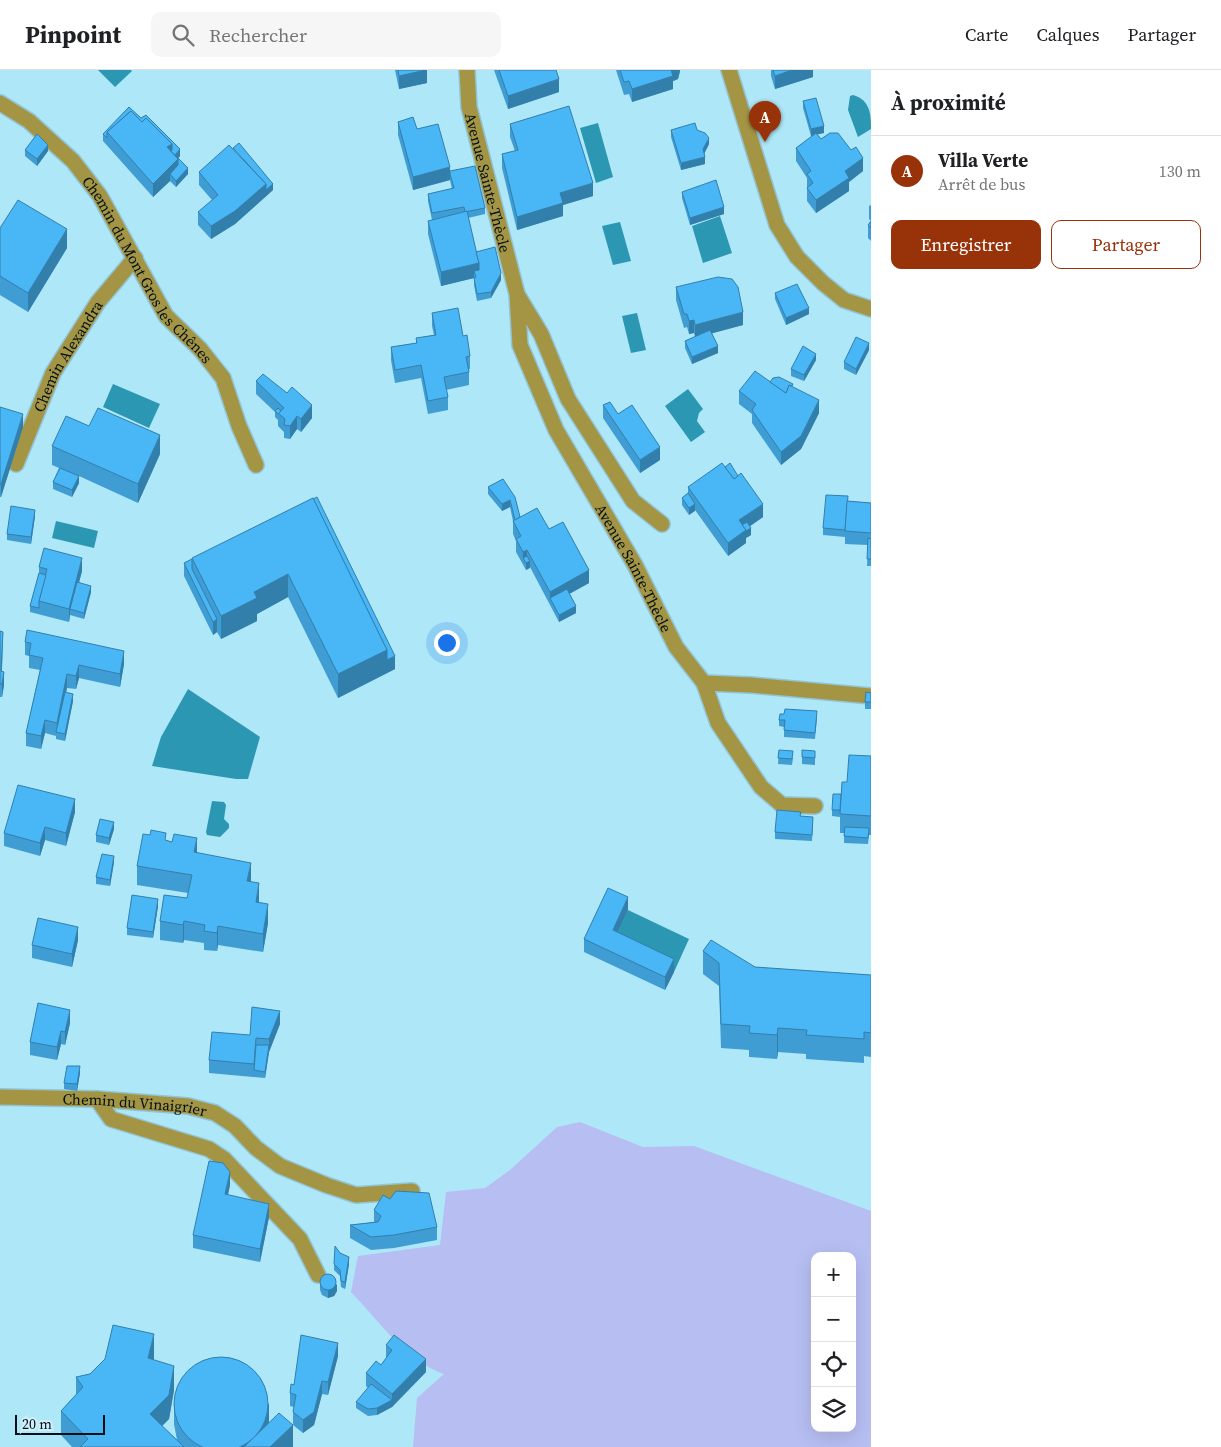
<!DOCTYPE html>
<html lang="fr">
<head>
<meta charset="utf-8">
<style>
  :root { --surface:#fff; --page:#f6f6f6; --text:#202124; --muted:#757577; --line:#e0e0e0; --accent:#983209 }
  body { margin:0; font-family:"Source Serif 4",serif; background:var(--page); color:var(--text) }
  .controls { position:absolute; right:15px; bottom:15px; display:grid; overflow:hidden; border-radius:10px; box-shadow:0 5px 20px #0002 }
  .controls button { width:45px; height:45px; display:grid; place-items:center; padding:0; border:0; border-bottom:1px solid var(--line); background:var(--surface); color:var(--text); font:25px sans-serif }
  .scale { position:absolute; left:15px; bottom:12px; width:90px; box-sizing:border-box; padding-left:5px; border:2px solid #000f15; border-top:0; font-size:14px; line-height:18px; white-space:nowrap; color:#000f15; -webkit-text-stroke:4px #cff0fa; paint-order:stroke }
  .you { position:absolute; left:446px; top:572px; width:18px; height:18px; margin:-12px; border:4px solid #fff; border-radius:50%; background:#1a73e8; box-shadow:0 0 0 8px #1a73e833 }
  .badge { display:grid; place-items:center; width:32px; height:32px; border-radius:50%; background:var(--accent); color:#fff; font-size:16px; font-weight:700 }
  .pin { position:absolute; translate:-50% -41px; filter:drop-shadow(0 1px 2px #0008) }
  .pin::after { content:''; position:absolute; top:26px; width:18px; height:15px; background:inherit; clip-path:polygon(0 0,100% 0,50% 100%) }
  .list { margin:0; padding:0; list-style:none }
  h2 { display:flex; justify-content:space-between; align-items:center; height:65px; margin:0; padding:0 20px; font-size:21px }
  h2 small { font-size:16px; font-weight:400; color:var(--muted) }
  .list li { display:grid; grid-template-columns:32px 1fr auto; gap:15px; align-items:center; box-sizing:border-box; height:70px; padding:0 20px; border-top:1px solid var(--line) }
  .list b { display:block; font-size:19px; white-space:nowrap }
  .list p { margin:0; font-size:16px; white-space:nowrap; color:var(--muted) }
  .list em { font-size:16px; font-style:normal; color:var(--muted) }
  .actions { display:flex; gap:10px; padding:15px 20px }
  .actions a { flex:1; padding:11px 0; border:1px solid var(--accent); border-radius:10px; text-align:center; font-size:18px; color:var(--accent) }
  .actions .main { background:var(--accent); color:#fff }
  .icon { flex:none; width:28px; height:28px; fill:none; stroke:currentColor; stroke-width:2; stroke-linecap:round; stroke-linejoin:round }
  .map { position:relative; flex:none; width:871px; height:1377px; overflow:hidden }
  header { display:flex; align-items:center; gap:30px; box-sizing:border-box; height:70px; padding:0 25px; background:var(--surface); border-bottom:1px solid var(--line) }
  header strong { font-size:24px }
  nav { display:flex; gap:28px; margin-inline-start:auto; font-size:18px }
  .search { width:350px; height:45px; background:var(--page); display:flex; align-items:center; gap:12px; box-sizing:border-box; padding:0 18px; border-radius:10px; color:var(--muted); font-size:19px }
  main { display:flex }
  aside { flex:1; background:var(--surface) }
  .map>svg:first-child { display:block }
  .green { fill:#b7bef2; fill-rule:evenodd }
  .water { fill:#2b97b2 }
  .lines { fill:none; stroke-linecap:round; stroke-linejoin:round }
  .minor-casing { stroke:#92c4d4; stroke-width:18 }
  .minor { stroke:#a49544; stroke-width:15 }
  .wall { fill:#3f9dd4 }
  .shaded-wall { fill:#337fac }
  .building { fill:#49b6f6; stroke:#337fac }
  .labels { text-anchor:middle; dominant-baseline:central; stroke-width:4.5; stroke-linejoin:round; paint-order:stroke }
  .street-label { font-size:15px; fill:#000f15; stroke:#cff0fa }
</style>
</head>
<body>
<header>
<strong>Pinpoint</strong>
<div class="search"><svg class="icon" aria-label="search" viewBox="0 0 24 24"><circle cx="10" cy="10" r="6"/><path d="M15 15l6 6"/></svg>Rechercher</div>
<nav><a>Carte</a><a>Calques</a><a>Partager</a></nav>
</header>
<main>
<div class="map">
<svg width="871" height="1377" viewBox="0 0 871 1377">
  <rect width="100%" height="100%" fill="#aee7f8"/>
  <path class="green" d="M580,1052L643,1077L694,1076L871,1141V1377H413L417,1328L444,1304C406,1291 378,1250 351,1222L358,1186L440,1175L446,1122L485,1118L510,1100L557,1057ZM815,1186H852V1358H815Z"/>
  <g class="water">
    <path d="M98,0H131L132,1L115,17Z"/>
    <path d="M853,25C870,30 871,44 871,59L858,67L848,40L850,26Z"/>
    <path d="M598,53L613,107L596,113L580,58Z"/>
    <path d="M720,146L732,183L703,193L692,156Z"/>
    <path d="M620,152L631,191L613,195L602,156Z"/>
    <path d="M637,243L646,280L631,283L622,246Z"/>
    <path d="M113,314L160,334L149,358L103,337Z"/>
    <path d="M688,319L703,339L699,343L697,351L705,362L691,372L665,336Z"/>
    <path d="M56,451L98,461L94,478L52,468Z"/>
    <path d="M188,619L260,667L248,709H236L152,696L161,667Z"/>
    <path d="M212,731L224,732L226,735L224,749L229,754V758L220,767L207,765L206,762Z"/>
    <path d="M628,840L689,869L674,902L613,873Z"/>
  </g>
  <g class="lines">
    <g class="minor-casing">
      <g id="minor">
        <path id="s1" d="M467,0L469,37L517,224L520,275L556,360L635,495L676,577L704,613L751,615L871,626"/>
        <path d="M729,0L777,155L797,187L823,213L844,230L871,239"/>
        <path id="s2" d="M0,33L29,51L73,91L100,126L166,246L200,279L223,308L239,356L256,395"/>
        <path d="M518,226L541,264L568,329L633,431L662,454"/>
        <path id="s3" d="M16,394L53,303L98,232L135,188"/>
        <path d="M704,613L718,653L761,717L782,735L815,736"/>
        <path id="s4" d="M0,1027L97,1029L188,1036L215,1043L235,1056L256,1078L280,1096L326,1115L356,1125L412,1121"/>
        <path d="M97,1029L111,1049L209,1079L224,1089L300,1169L318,1205"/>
      </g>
    </g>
    <use href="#minor" class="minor"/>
  </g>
  <g class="wall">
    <path d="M395,0H427V13L399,19Z"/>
    <path d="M494,0H556L559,22L508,39Z"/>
    <path d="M616,0H680V2L678,9L673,11V19L632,32L629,24L624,25Z"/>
    <path d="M771,0H813V7L775,19L771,6Z"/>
    <path d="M803,31L824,63L817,64L821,69L863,101L849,112V121L816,143L807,131V108L796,91V78L813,66H811L803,38Z"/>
    <path d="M129,37L180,86L178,88L188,104L176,117L170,111L153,127L103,71V64Z"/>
    <path d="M398,52L417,59L450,101L485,138V144L468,148L476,182L501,210L491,228L477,231L474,215V208L441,216L428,164V151L432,150L428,131V124L452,119L450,110L413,120L398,65Z"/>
    <path d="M510,54L593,126L563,135V146L517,160L502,98V84L515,81L510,67Z"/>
    <path d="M671,60H697L709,74L704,84L705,94L681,100L671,67Z"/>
    <path d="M25,80L48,81L37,96L25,86Z"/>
    <path d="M199,102L273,120L235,154L211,169L198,155V142L212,130L199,115Z"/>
    <path d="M682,122L724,144L690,155L682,128Z"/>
    <path d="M871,135V151L869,149V136Z"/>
    <path d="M871,151V171L868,168V155Z"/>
    <path d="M0,158L67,178L28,242L0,225Z"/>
    <path d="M676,217L743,255L712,263L718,283L692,294L685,278V271L695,267L694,263L689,264L687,257L684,258L676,230Z"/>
    <path d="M775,223L809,244L786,255L775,229Z"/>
    <path d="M432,243L463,266L470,286V299H469V315L446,320L448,327V340L428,344L421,308L395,313L391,290V277L416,273V268L434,265L432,256Z"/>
    <path d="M869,280L856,305L844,299V292Z"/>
    <path d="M816,290L804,311L791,306V299Z"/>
    <path d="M256,311L312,348L301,362L297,359L290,369L284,368V362L278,356V350L275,347V342L256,324Z"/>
    <path d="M770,312L793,317L819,343L801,379L781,395L752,353V344L739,334V321Z"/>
    <path d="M603,335L618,344L660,390L640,403L603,348Z"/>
    <path d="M0,337L23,357L1,427H0Z"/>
    <path d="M89,356L160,384L138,433L79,406V413L72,427L53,419V412L59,398L52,395V376Z"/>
    <path d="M503,409L520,447L549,459L589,513L569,524L576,543L559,552L530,497L526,500L516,482V471L513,464V451L510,437L502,441L488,424V417Z"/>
    <path d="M688,417L763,447L750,456L751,465L746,468V473L728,486L695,440L689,445L682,435V428L688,423Z"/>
    <path d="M313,428L395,599L338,628L288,527L257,544V551L221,569L217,562L213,565L184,506V493Z"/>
    <path d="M848,431L871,433V496H867L868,475L845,474V467L823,465V458Z"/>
    <path d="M35,446L31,474L7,470V464Z"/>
    <path d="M39,497L82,501L79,512L91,522L84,549L70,545L69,552L30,542V536L39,503Z"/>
    <path d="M0,561L3,575L2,601L4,615L2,627H0Z"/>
    <path d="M25,572L124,594L120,617L79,608L76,619L67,618L66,622L73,631L65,671L56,669V666L45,663L41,679L26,676V663L40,600L29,598V586L25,585Z"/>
    <path d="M871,623V639H865V632Z"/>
    <path d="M817,648L815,669L784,667V657L779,656V650Z"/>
    <path d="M779,680L793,688L792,695L778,694Z"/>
    <path d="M802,680L815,681V695L802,694Z"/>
    <path d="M871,686V765H869L868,774L844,773V763H840V747L832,746V740L841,724L847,712Z"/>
    <path d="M75,742L66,776L45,770L40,786L4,776V763Z"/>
    <path d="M801,746L813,754L812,771L775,769V762Z"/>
    <path d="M114,759L109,775L96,772V765Z"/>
    <path d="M166,770L197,783L251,812L259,833L268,853L263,882L218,875L217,881L204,880V873L184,870L183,873L160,870V851L187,828L188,823L137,815V796Z"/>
    <path d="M114,792L110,816L96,814V807Z"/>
    <path d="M158,836L153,868L127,865V858Z"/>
    <path d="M628,840L618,863L674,902L665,920L584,882V869Z"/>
    <path d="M78,870L72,897L32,888V875Z"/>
    <path d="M703,881L755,897L871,905V987L864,986V993L806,989V984L778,982L777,989L749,987V980L721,978L719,916L703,904Z"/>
    <path d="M70,953L65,975L61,974L57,990L30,985V972Z"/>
    <path d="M280,954L269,982L265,1008L209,1003V990L250,965Z"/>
    <path d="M80,1003L77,1021L64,1019V1013Z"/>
    <path d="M230,1115L228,1125L269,1147L260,1192L193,1178V1165Z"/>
    <path d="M374,1140L437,1157V1170L394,1178L371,1180L350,1168V1155L374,1152Z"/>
    <path d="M340,1183L349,1194L345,1219L341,1217L340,1206L334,1200V1194Z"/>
    <path d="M320,1213L337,1221L334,1226L328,1228L322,1225L320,1220Z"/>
    <path d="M386,1275L426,1302L392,1337L377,1345L368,1346L356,1338V1332L368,1318L366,1316V1303L381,1295L386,1288Z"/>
    <path d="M338,1286L328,1325L322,1324L314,1355L303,1363L293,1355V1377H72L61,1365V1341L76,1325V1307L154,1288L153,1290L174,1320L169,1349L162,1356L177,1370L174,1354V1335L269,1353L293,1355V1342L294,1337L290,1336V1323L294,1315Z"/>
  </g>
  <g class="shaded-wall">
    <path d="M427,0V13L399,19V6Z"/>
    <path d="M671,0H680L678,9L673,11V19L632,32V19Z"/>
    <path d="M792,0H813V7L775,19V6Z"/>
    <path d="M559,9V22L508,39V26Z"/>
    <path d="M824,56V63L811,66V59Z"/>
    <path d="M709,68V74L703,86V79Z"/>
    <path d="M172,74V87L167,77Z"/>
    <path d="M48,75V81L37,96V89Z"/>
    <path d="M180,79V86L175,92V85Z"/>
    <path d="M705,87V94L681,100V93Z"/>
    <path d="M863,88V101L849,112V121L816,143V130L845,101Z"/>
    <path d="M178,89V102L170,104V111L153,127V114Z"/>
    <path d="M450,97V110L413,120V107Z"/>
    <path d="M188,98V104L176,117V111Z"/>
    <path d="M593,113V126L563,135V146L517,160V147L560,123Z"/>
    <path d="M266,114H273V120L235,154L211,169V156Z"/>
    <path d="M724,137V144L690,155V148Z"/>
    <path d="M67,159V178L28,242V223Z"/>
    <path d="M479,193V206L474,201V208L441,216V202Z"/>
    <path d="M501,203V210L491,228V222Z"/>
    <path d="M809,238V244L786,255V248Z"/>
    <path d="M743,242V255L695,268V255Z"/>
    <path d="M694,250V263L689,264V251Z"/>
    <path d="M869,273V280L856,305V299Z"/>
    <path d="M718,276V283L692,294V287Z"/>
    <path d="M816,284V290L804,311V305Z"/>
    <path d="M819,330V343L801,379L781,395V382Z"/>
    <path d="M312,335V348L301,362V349Z"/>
    <path d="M23,344V357L1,427V414Z"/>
    <path d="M297,346V359L290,369V356Z"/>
    <path d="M160,365V384L138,433V414Z"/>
    <path d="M660,377V390L640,403V390Z"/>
    <path d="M79,406V413L72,427V420Z"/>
    <path d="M510,430V437L502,441V434Z"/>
    <path d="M695,434V441L689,445V438Z"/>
    <path d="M763,434V447L743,461L739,450Z"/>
    <path d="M35,440V446L31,474V467Z"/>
    <path d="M751,458V465L746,468V473L728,486V473L746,460Z"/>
    <path d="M527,480V492L530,491V498L526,500V493L523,488V495V482Z"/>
    <path d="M82,488V501L72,539H70V545L69,552V539Z"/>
    <path d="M589,500V513L553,533L550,528V522Z"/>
    <path d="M288,504V527L257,544V551L221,569V546L254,522Z"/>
    <path d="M91,516V522L84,549V543Z"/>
    <path d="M576,536V543L559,552V545Z"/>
    <path d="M217,549V562L213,565V552Z"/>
    <path d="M387,580L395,586V599L338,628V604Z"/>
    <path d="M124,581V594L120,617V604Z"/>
    <path d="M79,595V608L76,619V606Z"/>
    <path d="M4,602V615L2,627V614Z"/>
    <path d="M67,604V618L57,662V653Z"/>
    <path d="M73,624V631L65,671V664Z"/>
    <path d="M45,650V663L41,679V666Z"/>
    <path d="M75,729V742L66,776V763Z"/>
    <path d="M114,752V759L109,775V768Z"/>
    <path d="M45,757V770L40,786V773Z"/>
    <path d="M197,768V786L194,782Z"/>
    <path d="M114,786V792L110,816V810Z"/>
    <path d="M251,793V812L247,811Z"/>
    <path d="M259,813V832L256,851V832Z"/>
    <path d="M628,827V840L613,873V860Z"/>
    <path d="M158,829V836L153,868V862Z"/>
    <path d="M268,834V853L263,882V864Z"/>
    <path d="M184,851V870L183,873V855Z"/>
    <path d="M218,856V875L217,881V863Z"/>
    <path d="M78,857V870L72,897V884Z"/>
    <path d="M674,889V902L665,920V907Z"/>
    <path d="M70,940V953L65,975V962Z"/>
    <path d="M280,941V954L269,982L265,1008V1002L269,975V969Z"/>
    <path d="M778,958V982L777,989V965Z"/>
    <path d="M61,961V974L57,990V977Z"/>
    <path d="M80,996V1003L77,1021V1014Z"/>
    <path d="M230,1102V1115L225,1137V1124Z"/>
    <path d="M269,1134V1147L260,1192V1179Z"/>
    <path d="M349,1187V1194L345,1219V1212Z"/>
    <path d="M337,1214V1221L334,1226L328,1228V1221Z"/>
    <path d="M154,1264V1288L148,1312V1288Z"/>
    <path d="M338,1273V1286L328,1325V1312Z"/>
    <path d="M426,1289V1302L392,1337V1324Z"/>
    <path d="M174,1296V1320L169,1349L150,1368V1344Z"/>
    <path d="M322,1311V1324L314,1355L303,1363V1350Z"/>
    <path d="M392,1330V1337L377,1345V1338Z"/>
    <path d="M269,1333V1352L266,1369L261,1377H240Z"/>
    <path d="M293,1355V1377H270Z"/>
  </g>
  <g class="building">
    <path d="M398,0H426L399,6Z"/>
    <path d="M499,0H556L559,9L508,26Z"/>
    <path d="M620,0H671L673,6L632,19L629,11L624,12Z"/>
    <path d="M773,0H792L775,6Z"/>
    <path d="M816,28L824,56L811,59L803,31Z"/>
    <path d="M569,36L593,113L560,123L563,133L517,147L502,84L518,80L510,54Z"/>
    <path d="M129,37L141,48L146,45L180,79L175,85L188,98L176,111L170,104L178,95V89L171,81L172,80V74L146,48L142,52L131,41L107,62V68L103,64Z"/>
    <path d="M131,41L142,52L146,48L172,74L167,77L178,89L153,114L107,62Z"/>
    <path d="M413,47L417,59L438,54L450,97L413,107L398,52Z"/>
    <path d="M695,53L697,60L705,63L709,68L703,79L705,87L681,93L671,60Z"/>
    <path d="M816,63L821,69L830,63H838L851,80L856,77L863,88L845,101L849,108L816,130L807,118L813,113L807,104L811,101L796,78Z"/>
    <path d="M37,64L48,75L37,89L25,80Z"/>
    <path d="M239,73L273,114L266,120V114L233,78Z"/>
    <path d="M229,75L266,114L235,141L211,156L198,142L218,125L199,102Z"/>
    <path d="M475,96L485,138L465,142L464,137L432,143L428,124L454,118L450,104V101Z"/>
    <path d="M716,110L724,137L690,148L682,122Z"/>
    <path d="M18,130L67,159L28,223L0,206V158Z"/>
    <path d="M467,141L479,193L441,202L428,151Z"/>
    <path d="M871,151V158L868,155Z"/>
    <path d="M495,177L501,203L491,222L477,224L474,208L476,207L474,201L479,200V193L476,182Z"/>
    <path d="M718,207L732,209L738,217L743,242L695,255L694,250L689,251L687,244H684L676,217Z"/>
    <path d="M797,214L809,238L786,248L775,223Z"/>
    <path d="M458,238L463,266L467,265L470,286L466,287L469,302L444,307L448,327L428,331L421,295L395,300L391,277L417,273L416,268L436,265L432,243Z"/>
    <path d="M710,260L718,276L692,287L685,271Z"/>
    <path d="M856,267L869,273L856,299L844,292Z"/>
    <path d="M803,276L816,284L804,305L791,299Z"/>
    <path d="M755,301L786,323L789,315L819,330L801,366L781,382L752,340L756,334L739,321Z"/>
    <path d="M263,304L287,323L292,317L312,335L301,349L297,346L290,356L284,355L285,349L278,343L284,338L256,311Z"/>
    <path d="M779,307L793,314L792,316L789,315L786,323L770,312L773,308Z"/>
    <path d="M610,332L618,344L632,335L660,377L640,390L603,335Z"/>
    <path d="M0,337L23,344L1,414H0Z"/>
    <path d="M98,338L160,365L138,414L52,376L66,346L89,356Z"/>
    <path d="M278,338L281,341L278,344L275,341Z"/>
    <path d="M722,393L734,409L741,403L763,434L739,450L746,460L728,473L688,417Z"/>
    <path d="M730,393L738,406L734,409L725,397Z"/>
    <path d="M60,398L79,406L72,420L53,412Z"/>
    <path d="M503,409L515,427L520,447L515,450L510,430L502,434L488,417Z"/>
    <path d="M688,423L695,434L689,438L682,428Z"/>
    <path d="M826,425L848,426L845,460L823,458Z"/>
    <path d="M317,427L395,586L387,590V580L313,429Z"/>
    <path d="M313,428L387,580L338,604L288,504L254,522L257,528L221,546L192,488Z"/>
    <path d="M847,431L871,433V463L845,461Z"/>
    <path d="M11,436L35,440L31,467L7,464Z"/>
    <path d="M537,438L549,459L563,452L589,500L550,522L527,480L523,482L516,469L521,466L513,451Z"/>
    <path d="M747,452L751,458L746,461V460L742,455Z"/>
    <path d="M868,468L871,469V489H867Z"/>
    <path d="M44,478L82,488L69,539L39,531L47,499L39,497Z"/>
    <path d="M527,486L530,491L526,493L523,488Z"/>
    <path d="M192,489V499L217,549L213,552L184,493Z"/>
    <path d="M39,503L46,505L39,531V538L30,536Z"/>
    <path d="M77,512L91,516L84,543L70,539Z"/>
    <path d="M567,519L576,536L559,545L550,528Z"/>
    <path d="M27,560L124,581L120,604L79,595L76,606L67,604L57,653L45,650L41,666L26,663L43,588L29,585L31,573L25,572Z"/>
    <path d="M0,561L3,562L1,601L4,602L2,614H0Z"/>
    <path d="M65,622L73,624L65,664L56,662Z"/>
    <path d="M866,622L871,623V632H865Z"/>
    <path d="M785,639L817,641L815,663L784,660L785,650H779L780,644H784Z"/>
    <path d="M779,680L793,681L792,689L778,688Z"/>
    <path d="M802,680L815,681V688L802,687Z"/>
    <path d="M849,685L871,686V746L840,744L842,712H847Z"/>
    <path d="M18,715L75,729L66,763L45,757L40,773L4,763Z"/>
    <path d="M833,724H841L840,740H832Z"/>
    <path d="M777,740L801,742L800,746L813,747L812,765L775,762Z"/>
    <path d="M100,749L114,752L109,768L96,765Z"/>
    <path d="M845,757L869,758L868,768L844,766Z"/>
    <path d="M151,760L166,763L165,770L172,772L174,764L197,768L194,782L251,793L247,811L259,813L256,832L268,834L263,864L218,856L217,863L204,861L205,855L184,851L183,855L160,851L164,825L187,828L192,805L137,796L143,764L150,765Z"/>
    <path d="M102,784L114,786L110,810L96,807Z"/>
    <path d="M608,818L628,827L613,860L674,889L665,907L584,869Z"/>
    <path d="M132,825L158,829L153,862L127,858Z"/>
    <path d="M38,848L78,857L72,884L32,875Z"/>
    <path d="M711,870L755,897L871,905V963L864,962V969L806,965L807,960L778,958L777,965L749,963L750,956L721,954L719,893L703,881Z"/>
    <path d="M38,933L70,940L65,962L61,961L57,977L30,972Z"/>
    <path d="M252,937L280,941L269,969L256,968L254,994L209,990L212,962L250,965Z"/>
    <path d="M256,975H269L265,1002L254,1000Z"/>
    <path d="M67,996H80L77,1014L64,1013Z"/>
    <path d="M209,1091L223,1093L230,1102L225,1124L269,1134L260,1179L193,1165Z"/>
    <path d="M396,1121L429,1123L437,1157L394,1165L371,1167L350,1155L378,1152L381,1146L374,1140L383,1125L390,1129Z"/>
    <path d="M335,1176L340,1183L349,1187L345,1212L341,1211L340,1200L334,1194Z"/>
    <circle cx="328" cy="1212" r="8"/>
    <path d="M113,1255L154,1264L148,1288L174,1296L169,1325L150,1344L184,1377H80L88,1369L61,1341L83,1317L76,1307L90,1304L105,1289Z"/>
    <path d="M301,1265L338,1273L328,1312L322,1311L314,1342L303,1350L293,1342L296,1325L290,1323L291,1314L294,1315Z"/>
    <path d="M394,1265L426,1289L392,1324L366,1303L376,1291L381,1295L392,1280L386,1275Z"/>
    <circle cx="221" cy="1334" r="47"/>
    <path d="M371,1314L392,1330L377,1338L368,1339L356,1332Z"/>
    <path d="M279,1343L293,1355L270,1377H244Z"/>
  </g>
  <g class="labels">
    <g class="street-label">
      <text stroke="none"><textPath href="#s1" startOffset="115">Avenue Sainte-Thècle</textPath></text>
      <text stroke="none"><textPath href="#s2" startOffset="226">Chemin du Mont Gros les Chênes</textPath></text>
      <text stroke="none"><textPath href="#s3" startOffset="120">Chemin Alexandra</textPath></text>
      <text stroke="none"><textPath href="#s1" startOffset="532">Avenue Sainte-Thècle</textPath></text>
      <text stroke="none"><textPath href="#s4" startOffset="135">Chemin du Vinaigrier</textPath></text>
    </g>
  </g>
</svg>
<div class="controls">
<button>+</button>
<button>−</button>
<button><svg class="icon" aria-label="locate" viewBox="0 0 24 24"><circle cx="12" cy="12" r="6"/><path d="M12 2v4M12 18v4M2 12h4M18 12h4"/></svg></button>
<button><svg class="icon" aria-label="layers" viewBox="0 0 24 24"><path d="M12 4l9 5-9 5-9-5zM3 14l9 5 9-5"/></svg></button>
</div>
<div class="scale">20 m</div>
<div class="you"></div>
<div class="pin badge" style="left:765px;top:72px">A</div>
</div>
<aside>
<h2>À proximité<small></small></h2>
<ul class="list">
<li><span class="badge">A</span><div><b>Villa Verte</b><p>Arrêt de bus</p></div><em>130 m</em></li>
</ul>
<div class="actions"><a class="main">Enregistrer</a><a>Partager</a></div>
</aside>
</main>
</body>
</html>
